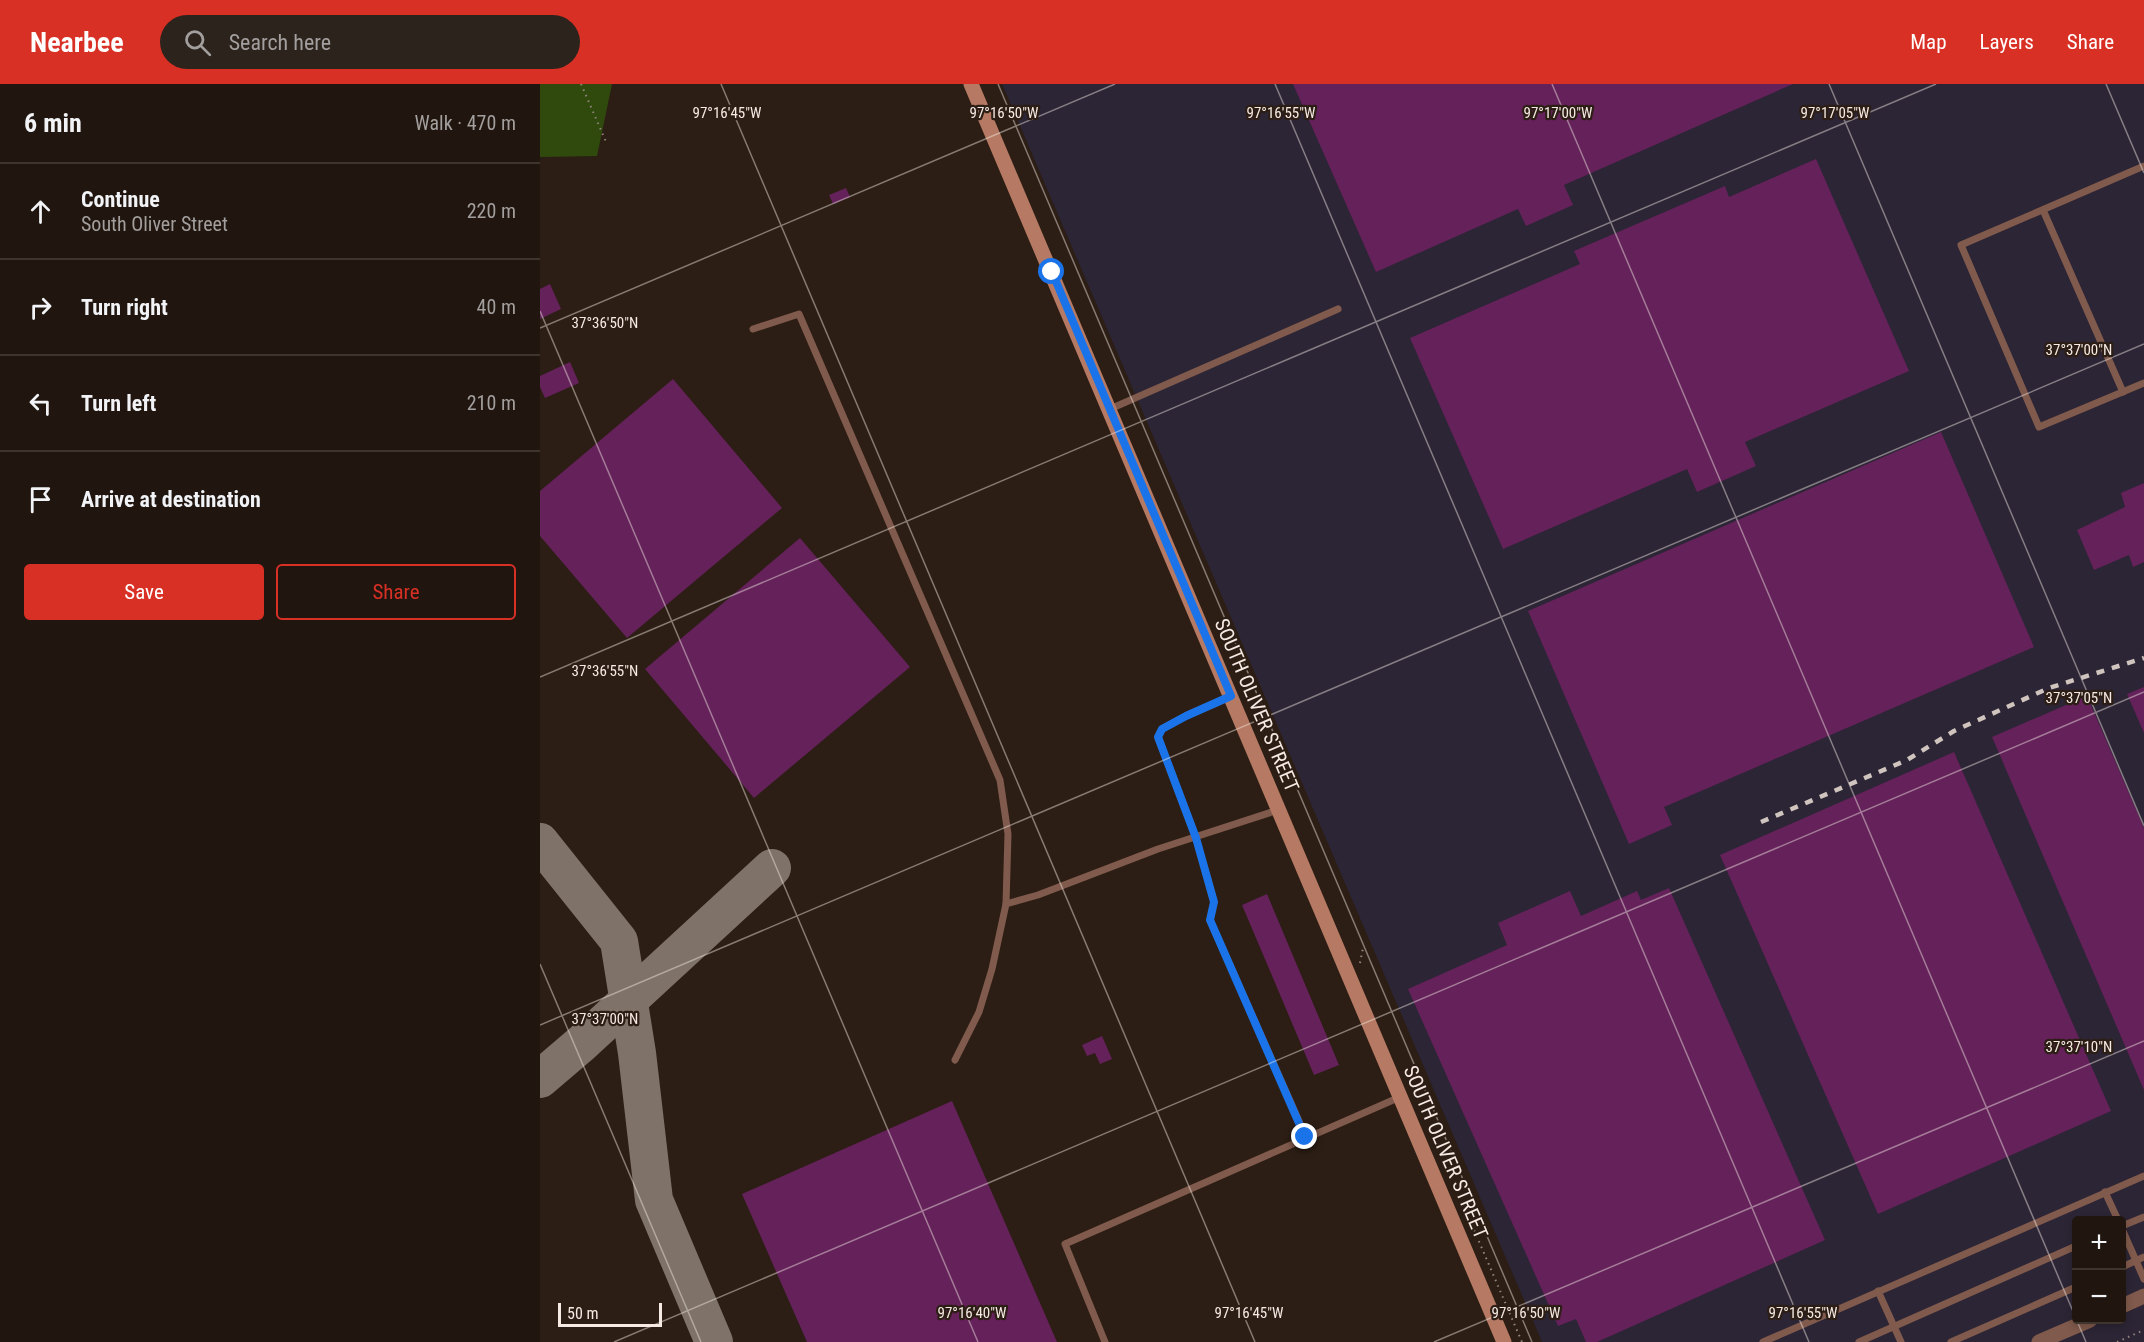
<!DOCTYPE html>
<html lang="en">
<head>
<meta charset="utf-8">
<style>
  :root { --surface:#21160f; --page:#2d231d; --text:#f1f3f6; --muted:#a29f9e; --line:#3e352f; --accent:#d93025 }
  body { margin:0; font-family:"Roboto Condensed",sans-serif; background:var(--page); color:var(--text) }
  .controls { position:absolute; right:18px; bottom:18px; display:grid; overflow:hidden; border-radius:6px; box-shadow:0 3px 9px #0003 }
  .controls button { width:54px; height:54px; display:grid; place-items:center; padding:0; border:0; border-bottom:2px solid var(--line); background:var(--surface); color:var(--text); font:30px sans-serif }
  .scale { position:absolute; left:18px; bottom:15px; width:104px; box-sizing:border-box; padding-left:6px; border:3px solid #f5eae4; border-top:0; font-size:16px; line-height:21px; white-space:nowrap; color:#f5eae4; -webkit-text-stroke:4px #2c1e14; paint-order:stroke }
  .stop { position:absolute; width:18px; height:18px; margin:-14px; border:4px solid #1a73e8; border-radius:50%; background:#fff }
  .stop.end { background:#1a73e8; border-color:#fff; box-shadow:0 2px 6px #0008 }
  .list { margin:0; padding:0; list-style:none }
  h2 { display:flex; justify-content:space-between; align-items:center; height:78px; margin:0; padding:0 24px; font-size:26px }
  h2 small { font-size:20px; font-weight:400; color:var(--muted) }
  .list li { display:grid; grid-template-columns:39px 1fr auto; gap:18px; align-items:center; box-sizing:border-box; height:96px; padding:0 24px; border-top:2px solid var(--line) }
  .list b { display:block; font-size:22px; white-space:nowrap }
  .list p { margin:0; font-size:20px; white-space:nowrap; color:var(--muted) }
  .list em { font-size:20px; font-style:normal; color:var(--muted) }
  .actions { display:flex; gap:12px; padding:18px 24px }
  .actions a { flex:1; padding:14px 0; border:2px solid var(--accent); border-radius:6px; text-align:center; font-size:21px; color:var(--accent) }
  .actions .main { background:var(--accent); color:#fff }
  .icon { flex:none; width:33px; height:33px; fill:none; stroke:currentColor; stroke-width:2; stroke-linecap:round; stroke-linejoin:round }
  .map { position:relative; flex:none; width:1604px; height:1258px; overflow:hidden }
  header { display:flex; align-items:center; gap:36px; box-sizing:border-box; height:84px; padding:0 30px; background:var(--accent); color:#fff }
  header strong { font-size:28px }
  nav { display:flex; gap:33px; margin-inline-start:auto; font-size:21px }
  .search { width:420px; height:54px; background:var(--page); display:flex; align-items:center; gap:15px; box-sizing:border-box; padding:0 21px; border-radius:33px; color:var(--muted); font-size:22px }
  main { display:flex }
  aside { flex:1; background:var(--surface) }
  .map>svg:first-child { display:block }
  .industrial { fill:#2c2535; fill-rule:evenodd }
  .green { fill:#304a0e }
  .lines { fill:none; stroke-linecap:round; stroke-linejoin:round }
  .taxiway { stroke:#7e7269; stroke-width:38 }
  .building { fill:#64215a }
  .path { stroke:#93867e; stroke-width:2; stroke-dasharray:1.5 4.5; stroke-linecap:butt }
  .service { stroke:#805a4c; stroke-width:7 }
  .tertiary { stroke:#805a4c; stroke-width:15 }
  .secondary { stroke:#b67a64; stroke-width:15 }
  .rail { stroke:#d0c5be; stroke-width:4.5; stroke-dasharray:8 8; stroke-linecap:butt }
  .route { stroke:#1a73e8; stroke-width:8 }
  .ticks { fill:none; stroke:#f5eae4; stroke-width:1.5; stroke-opacity:0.45 }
  .labels { text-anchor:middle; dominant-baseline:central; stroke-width:4.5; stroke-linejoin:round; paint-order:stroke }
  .street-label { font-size:20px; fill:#f5eae4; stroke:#2c1e14 }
  .ticks-label { font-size:15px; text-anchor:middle; fill:#f5eae4; stroke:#2c1e14; stroke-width:4.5; stroke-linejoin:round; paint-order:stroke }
</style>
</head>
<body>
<header>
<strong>Nearbee</strong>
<div class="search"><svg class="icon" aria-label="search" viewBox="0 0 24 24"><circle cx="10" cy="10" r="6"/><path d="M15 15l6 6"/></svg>Search here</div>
<nav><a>Map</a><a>Layers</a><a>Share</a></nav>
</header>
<main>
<aside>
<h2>6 min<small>Walk · 470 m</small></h2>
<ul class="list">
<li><svg class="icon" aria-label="ahead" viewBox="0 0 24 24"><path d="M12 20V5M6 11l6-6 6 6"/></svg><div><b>Continue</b><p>South Oliver Street</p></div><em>220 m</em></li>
<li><svg class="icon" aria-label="right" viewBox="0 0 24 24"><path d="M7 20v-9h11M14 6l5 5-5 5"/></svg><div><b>Turn right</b></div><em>40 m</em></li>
<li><svg class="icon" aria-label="left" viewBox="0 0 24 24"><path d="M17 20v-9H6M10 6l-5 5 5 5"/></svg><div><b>Turn left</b></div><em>210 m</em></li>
<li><svg class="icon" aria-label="arrive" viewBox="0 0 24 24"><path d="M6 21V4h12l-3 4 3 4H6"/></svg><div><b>Arrive at destination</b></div></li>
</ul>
<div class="actions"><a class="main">Save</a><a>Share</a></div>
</aside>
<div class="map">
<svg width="1604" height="1258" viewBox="0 0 1604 1258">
  <rect width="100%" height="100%" fill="#2c1e14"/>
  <path class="industrial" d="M462,0H1604V1258H1002ZM1536,1136H1582V1236H1536Z"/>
  <path class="green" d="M0,0H72L57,72L0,73Z"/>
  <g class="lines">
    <g class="taxiway">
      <path d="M0,758L79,857L97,969L114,1116L174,1258"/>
      <path d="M0,995L41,960L232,784"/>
    </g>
  </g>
  <g class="building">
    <path d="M753,0H1253L1024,101L1033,121L986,142L978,125L836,188Z"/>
    <path d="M1276,75L1369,287L1205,358L1216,382L1157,408L1147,385L963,465L870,254L1040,180L1034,167L1185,102L1189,113Z"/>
    <path d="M306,104L310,113L293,120L289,111Z"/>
    <path d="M10,200L21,225L0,235V205Z"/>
    <path d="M30,278L39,299L5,314L0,303V292Z"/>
    <path d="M133,295L242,424L87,554L0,452V407Z"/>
    <path d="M1401,348L1494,563L1124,723L1132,741L1089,760L988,527Z"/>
    <path d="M1604,399V478L1593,483L1589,471L1554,486L1537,446L1585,423L1581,409Z"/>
    <path d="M260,454L370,583L214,714L105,585Z"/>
    <path d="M1604,603V649L1587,610Z"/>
    <path d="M1547,612L1604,744V1006L1452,653Z"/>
    <path d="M1414,668L1571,1027L1338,1130L1180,771Z"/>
    <path d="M1129,804L1285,1156L1057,1258H1046L1036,1235L1018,1242L868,905L967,861L958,839L1030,807L1041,832L1097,807L1101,816Z"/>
    <path d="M727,810L799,981L774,991L702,821Z"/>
    <path d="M562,952L572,975L560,980L555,969L547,972L542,961Z"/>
    <path d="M412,1017L517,1258H267L202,1110Z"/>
  </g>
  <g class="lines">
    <g class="path">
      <path d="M41,0L67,60"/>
      <path d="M820,879L823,864"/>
      <path d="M920,1113L982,1258"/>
      <path d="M1577,1258L1604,1246"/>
    </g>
    <g class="service">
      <path d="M1604,82L1421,161L1499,343L1604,299"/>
      <path d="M1503,126L1583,308"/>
      <path d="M213,245L259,230L460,696L468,750L466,820L452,885L439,928L415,976"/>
      <path d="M570,325L798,225"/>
      <path d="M690,613L646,632L622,645L618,653L656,754L674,818L670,836L766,1053"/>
      <path d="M466,820L498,811L618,765L738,726"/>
      <path d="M1565,1108L1578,1136"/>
      <path d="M1582,1142L1604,1133"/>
      <path d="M1582,1145L1604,1195"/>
      <path d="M1582,1183L1604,1173"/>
      <path d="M1338,1207L1361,1258"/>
      <path d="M565,1258L525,1160L860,1013"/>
      <path d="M1223,1258L1604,1092"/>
      <path d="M1319,1258L1536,1162"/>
      <path d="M1411,1258L1536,1203"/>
    </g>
    <g class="tertiary">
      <path d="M1582,1222L1604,1212"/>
      <path d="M1499,1258L1550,1236"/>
    </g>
    <path class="secondary" d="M431,0L964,1258"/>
    <path class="rail" d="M1221,738L1367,676L1414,647L1509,604L1604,574"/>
  </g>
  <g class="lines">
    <path class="route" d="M512,188L691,612L646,632L622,645L618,653L656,754L674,818L670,836L765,1053"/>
  </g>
  <path class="ticks" d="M181,0L715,1258M458,0L992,1258M735,0L1269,1258M1012,0L1546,1258M1289,0L1604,742M1566,0L1604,89M0,227L438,1258M0,244L575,0M0,593L1396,0M0,880L161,1258M0,941L1604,260M74,1258L1604,608M894,1258L1604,957"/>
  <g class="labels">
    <g class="street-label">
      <text transform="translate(717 621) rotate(67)">SOUTH OLIVER STREET</text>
      <text transform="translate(906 1068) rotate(67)">SOUTH OLIVER STREET</text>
    </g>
  </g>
  <g class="ticks-label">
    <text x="187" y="34">97°16'45"W</text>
    <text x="464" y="34">97°16'50"W</text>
    <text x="741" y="34">97°16'55"W</text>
    <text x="1018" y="34">97°17'00"W</text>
    <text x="1295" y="34">97°17'05"W</text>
    <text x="65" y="244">37°36'50"N</text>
    <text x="1539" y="271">37°37'00"N</text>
    <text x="65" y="592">37°36'55"N</text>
    <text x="1539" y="619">37°37'05"N</text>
    <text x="65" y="940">37°37'00"N</text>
    <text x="1539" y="968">37°37'10"N</text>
    <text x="432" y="1234">97°16'40"W</text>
    <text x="709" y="1234">97°16'45"W</text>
    <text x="986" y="1234">97°16'50"W</text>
    <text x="1263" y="1234">97°16'55"W</text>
  </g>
</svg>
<div class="controls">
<button>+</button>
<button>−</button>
</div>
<div class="scale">50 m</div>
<div class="stop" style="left:512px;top:188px"></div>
<div class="stop end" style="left:765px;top:1053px"></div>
</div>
</main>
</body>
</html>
